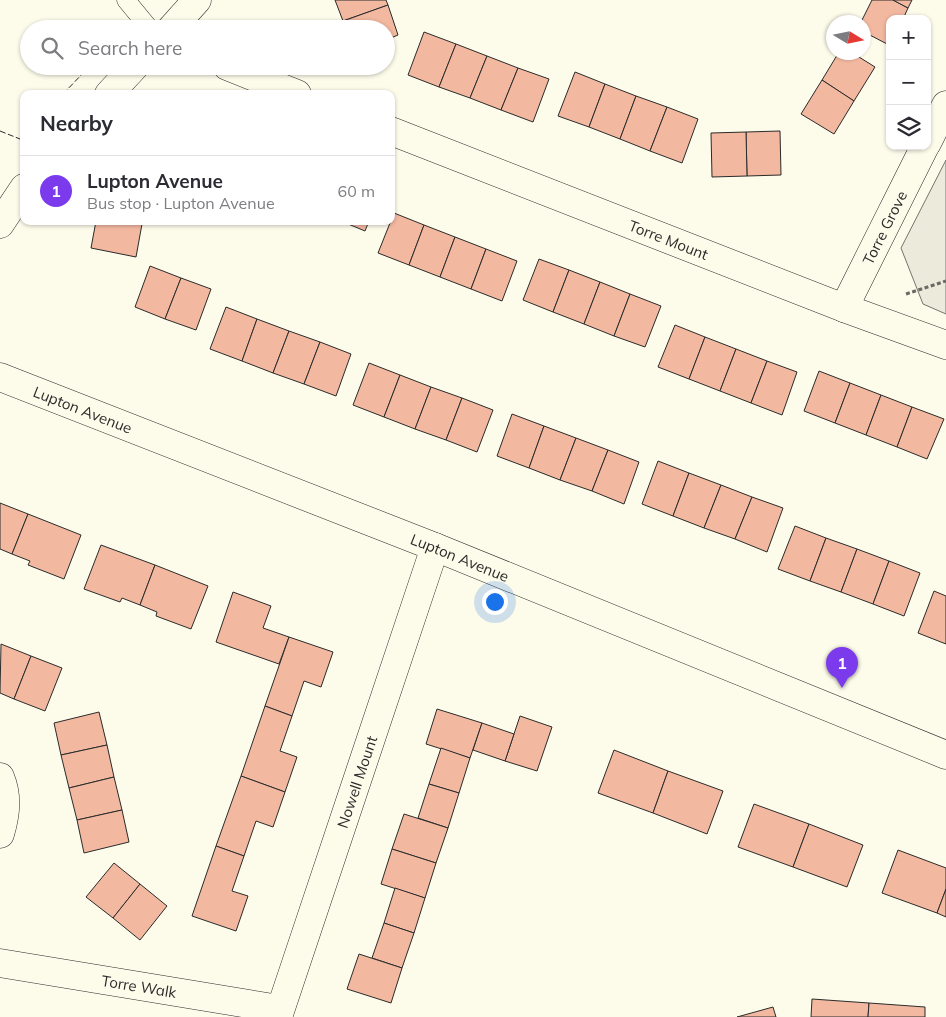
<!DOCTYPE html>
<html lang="en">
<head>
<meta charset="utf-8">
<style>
  :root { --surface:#fff; --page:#f2f2f3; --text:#2b2b33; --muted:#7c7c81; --line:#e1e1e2; --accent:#7c3aed }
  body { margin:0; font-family:Mulish,sans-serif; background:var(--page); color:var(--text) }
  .controls { position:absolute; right:15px; top:15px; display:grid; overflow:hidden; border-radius:10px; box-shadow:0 1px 4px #0004 }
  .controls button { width:45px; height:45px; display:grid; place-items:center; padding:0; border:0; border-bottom:1px solid var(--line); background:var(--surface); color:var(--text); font:25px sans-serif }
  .compass { position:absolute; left:826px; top:15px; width:45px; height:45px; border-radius:50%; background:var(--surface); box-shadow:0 1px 4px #0004; rotate:100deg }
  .you { position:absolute; left:494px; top:601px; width:18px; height:18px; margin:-12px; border:4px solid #fff; border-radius:50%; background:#1a73e8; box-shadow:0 0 0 8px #1a73e833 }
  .badge { display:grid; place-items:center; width:32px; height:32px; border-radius:50%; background:var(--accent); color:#fff; font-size:16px; font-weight:700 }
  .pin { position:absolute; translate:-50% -41px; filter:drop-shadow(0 1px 2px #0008) }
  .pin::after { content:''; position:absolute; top:26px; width:18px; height:15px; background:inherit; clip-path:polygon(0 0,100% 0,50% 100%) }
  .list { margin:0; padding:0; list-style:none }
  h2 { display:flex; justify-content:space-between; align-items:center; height:65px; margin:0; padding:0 20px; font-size:21px }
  h2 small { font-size:16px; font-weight:400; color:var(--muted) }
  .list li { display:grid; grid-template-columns:32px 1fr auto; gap:15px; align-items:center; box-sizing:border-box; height:70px; padding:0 20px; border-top:1px solid var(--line) }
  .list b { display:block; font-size:19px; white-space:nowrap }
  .list p { margin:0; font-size:16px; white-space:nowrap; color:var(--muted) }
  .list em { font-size:16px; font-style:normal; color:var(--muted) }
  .icon { flex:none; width:28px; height:28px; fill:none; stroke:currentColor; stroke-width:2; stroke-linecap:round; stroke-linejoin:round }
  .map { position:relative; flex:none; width:946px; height:1017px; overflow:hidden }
  .search { position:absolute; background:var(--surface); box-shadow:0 1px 4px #0004; left:20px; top:20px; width:375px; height:55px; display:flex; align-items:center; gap:12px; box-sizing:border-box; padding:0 18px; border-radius:28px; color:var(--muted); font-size:19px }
  .panel { position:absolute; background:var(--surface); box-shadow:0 1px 4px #0004; left:20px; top:90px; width:375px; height:135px; border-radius:10px }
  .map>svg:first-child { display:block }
  .green { fill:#ecebdb; stroke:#74746e }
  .building { fill:#f2b8a0; stroke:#2b2b2b }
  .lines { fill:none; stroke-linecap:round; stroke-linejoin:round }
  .lane-casing { stroke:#2b2b2b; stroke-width:19 }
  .street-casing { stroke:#2b2b2b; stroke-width:29 }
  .secondary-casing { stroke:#2b2b2b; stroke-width:29 }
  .path { stroke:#6a6964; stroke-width:3; stroke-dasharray:4 2.5; stroke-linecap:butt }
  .lane { stroke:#fdfbea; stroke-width:18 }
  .street { stroke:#fdfbea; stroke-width:28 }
  .secondary { stroke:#fdfbea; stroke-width:28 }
  .fence { stroke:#2b2b2b; stroke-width:1; stroke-dasharray:6 2.5; stroke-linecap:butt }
  .labels { text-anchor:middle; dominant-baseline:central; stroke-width:4; stroke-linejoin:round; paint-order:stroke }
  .street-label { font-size:15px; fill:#2b2b2b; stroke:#fdfbea }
</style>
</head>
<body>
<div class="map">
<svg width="946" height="1017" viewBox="0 0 946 1017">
  <rect width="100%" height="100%" fill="#fdfbea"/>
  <path class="green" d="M946,160V314L923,304L901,248Z"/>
  <g class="building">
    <path d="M335,0H386L388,5L343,21Z"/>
    <path d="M872,0H893L908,8L903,19H890L889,45L864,32V22H861Z"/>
    <path d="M893,0H912L908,8Z"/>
    <path d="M388,5L398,35L386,40V29H346L343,21Z"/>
    <path d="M424,32L456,44L439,87L408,75Z"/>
    <path d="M456,44L487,56L470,98L439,87Z"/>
    <path d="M839,52H851L875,67L854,101L822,80Z"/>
    <path d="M487,56L518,68L501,110L470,98Z"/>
    <path d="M518,68L549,79L533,122L501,110Z"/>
    <path d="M575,72L605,84L589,127L558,116Z"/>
    <path d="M822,80L854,101L834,134L801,114Z"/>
    <path d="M605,84L636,96L620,139L589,127Z"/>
    <path d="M636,96L667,107L650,151L620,139Z"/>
    <path d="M667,107L698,119L682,163L650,151Z"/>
    <path d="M780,131L781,175L747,176L746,132Z"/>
    <path d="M746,132L747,176L712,177L711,133Z"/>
    <path d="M394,213L424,225L409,265L378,253Z"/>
    <path d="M96,221H128L142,224L136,257L91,248Z"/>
    <path d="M341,221H369L365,231Z"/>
    <path d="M424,225L455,237L440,277L409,265Z"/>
    <path d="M455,237L486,249L471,289L440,277Z"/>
    <path d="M486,249L517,261L502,301L471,289Z"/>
    <path d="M539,259L569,270L553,312L523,300Z"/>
    <path d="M150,266L181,278L165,319L135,307Z"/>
    <path d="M569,270L600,282L584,324L553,312Z"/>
    <path d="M181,278L211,289L196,330L165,319Z"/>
    <path d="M600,282L630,294L614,336L584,324Z"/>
    <path d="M630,294L661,306L645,347L614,336Z"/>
    <path d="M226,307L257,319L242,361L210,349Z"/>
    <path d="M257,319L289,331L273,373L242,361Z"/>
    <path d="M675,325L705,337L689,379L658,367Z"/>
    <path d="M289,331L320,342L304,384L273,373Z"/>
    <path d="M705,337L736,349L720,391L689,379Z"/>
    <path d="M320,342L351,354L336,396L304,384Z"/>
    <path d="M736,349L767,361L751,403L720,391Z"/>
    <path d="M767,361L797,372L782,415L751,403Z"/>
    <path d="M369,363L400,375L384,417L353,405Z"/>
    <path d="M819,371L850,383L835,423L804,411Z"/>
    <path d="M400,375L431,387L415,429L384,417Z"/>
    <path d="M850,383L881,395L866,435L835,423Z"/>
    <path d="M431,387L462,398L446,440L415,429Z"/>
    <path d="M881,395L912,407L897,447L866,435Z"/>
    <path d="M462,398L493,410L477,452L446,440Z"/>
    <path d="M912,407L944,419L927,459L897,447Z"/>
    <path d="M512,414L544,426L529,468L497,456Z"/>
    <path d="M544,426L576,438L560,480L529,468Z"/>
    <path d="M576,438L608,450L592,491L560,480Z"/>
    <path d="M608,450L639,462L624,504L592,491Z"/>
    <path d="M658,461L689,473L673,516L642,504Z"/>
    <path d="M689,473L721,485L704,528L673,516Z"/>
    <path d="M721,485L752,497L735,539L704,528Z"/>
    <path d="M752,497L783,508L767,552L735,539Z"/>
    <path d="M0,503L28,514L12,554L0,549Z"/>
    <path d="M28,514L81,535L64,579L28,565L30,561L12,554Z"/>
    <path d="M795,526L826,538L810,581L778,569Z"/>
    <path d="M826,538L857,549L841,592L810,581Z"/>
    <path d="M101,545L155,565L140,605L122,598L120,602L84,589Z"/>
    <path d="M857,549L889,561L873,604L841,592Z"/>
    <path d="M889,561L920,573L904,616L873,604Z"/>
    <path d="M155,565L208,586L191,629L156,616L157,612L140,605Z"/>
    <path d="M934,591L946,596V644L918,633Z"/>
    <path d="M233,592L271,606L263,628L289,637L279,664L216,642Z"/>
    <path d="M289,637L333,652L321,687L304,681L292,716L265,706Z"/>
    <path d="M1,644L31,656L14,699L0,693Z"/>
    <path d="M31,656L62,668L45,711L14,699Z"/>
    <path d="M265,706L292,716L280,751L297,757L285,792L241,776Z"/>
    <path d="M437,709L482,723L470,758L426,744Z"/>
    <path d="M99,712L107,745L61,755L54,723Z"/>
    <path d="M520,716L552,727L537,771L505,761Z"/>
    <path d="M482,723L514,734L505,761L473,750Z"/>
    <path d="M107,745L114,777L69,788L61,755Z"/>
    <path d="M441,748L470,758L459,793L429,784Z"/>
    <path d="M614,750L668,771L653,813L598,793Z"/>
    <path d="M668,771L723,791L707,834L653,813Z"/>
    <path d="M241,776L285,792L273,827L256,821L244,856L216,846Z"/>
    <path d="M114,777L122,810L77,820L69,788Z"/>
    <path d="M429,784L459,793L448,828L418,818Z"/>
    <path d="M754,804L809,824L793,867L738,847Z"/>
    <path d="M122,810L129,842L84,853L77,820Z"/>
    <path d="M404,814L448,828L436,863L392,849Z"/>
    <path d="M809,824L863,845L847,887L793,867Z"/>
    <path d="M216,846L244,856L232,891L248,896L236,931L192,916Z"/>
    <path d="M392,849L436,863L425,898L381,884Z"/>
    <path d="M898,850L946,868V889L937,913L882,893Z"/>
    <path d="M114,863L140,884L113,918L86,897Z"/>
    <path d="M140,884L167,906L140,940L113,918Z"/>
    <path d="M395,888L425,898L414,933L384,923Z"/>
    <path d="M946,889V917L937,913Z"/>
    <path d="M384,923L414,933L402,968L372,958Z"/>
    <path d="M359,954L402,968L391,1003L347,989Z"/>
    <path d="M812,999L869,1003L868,1017H811Z"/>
    <path d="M869,1003L925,1007V1017H868Z"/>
    <path d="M773,1007L776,1017H737Z"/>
  </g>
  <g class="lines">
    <g class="lane-casing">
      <path id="lane" d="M126,0L150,29"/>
    </g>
    <g class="street-casing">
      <g id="street">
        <path d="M171,29L197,0"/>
        <path d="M227,66L297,94"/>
        <path d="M109,94L135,66"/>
        <path id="s1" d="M391,131L844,308L946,345"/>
        <path d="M927,143L946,105"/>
        <path d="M0,224L24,188"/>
        <path id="s2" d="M844,308L925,146"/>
        <path d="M0,777C8,796 6,814 0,834"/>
        <path id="s3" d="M0,963L279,1009"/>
      </g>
    </g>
    <g class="secondary-casing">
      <g id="secondary">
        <path id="s4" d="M0,377L435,547L946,755"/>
        <path id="s5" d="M278,1017L435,547"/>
      </g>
    </g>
    <path class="path" d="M906,294L946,281"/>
    <use href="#lane" class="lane"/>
    <use href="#street" class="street"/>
    <use href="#secondary" class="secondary"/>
    <g class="fence">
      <path d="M63,94L86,70"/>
      <path d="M0,131L20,139L24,136"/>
    </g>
  </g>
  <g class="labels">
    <g class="street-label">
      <text stroke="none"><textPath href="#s2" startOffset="90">Torre Grove</textPath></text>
      <text stroke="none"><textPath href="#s1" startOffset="298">Torre Mount</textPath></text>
      <text stroke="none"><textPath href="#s4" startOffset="89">Lupton Avenue</textPath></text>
      <text stroke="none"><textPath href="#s4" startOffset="494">Lupton Avenue</textPath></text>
      <text stroke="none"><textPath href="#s5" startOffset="248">Nowell Mount</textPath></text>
      <text stroke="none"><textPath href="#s3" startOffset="141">Torre Walk</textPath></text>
    </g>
  </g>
</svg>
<div class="controls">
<button>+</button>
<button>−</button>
<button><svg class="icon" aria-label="layers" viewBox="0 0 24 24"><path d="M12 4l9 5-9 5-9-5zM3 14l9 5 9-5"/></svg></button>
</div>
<svg class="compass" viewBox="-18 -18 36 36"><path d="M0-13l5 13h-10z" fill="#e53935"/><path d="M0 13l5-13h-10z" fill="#7c7c81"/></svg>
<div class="you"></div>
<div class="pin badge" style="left:842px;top:688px">1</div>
<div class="search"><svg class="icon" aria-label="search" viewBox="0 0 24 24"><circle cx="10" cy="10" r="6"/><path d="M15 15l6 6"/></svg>Search here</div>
<section class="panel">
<h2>Nearby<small></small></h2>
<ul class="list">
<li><span class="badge">1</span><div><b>Lupton Avenue</b><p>Bus stop · Lupton Avenue</p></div><em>60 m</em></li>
</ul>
</section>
</div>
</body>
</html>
